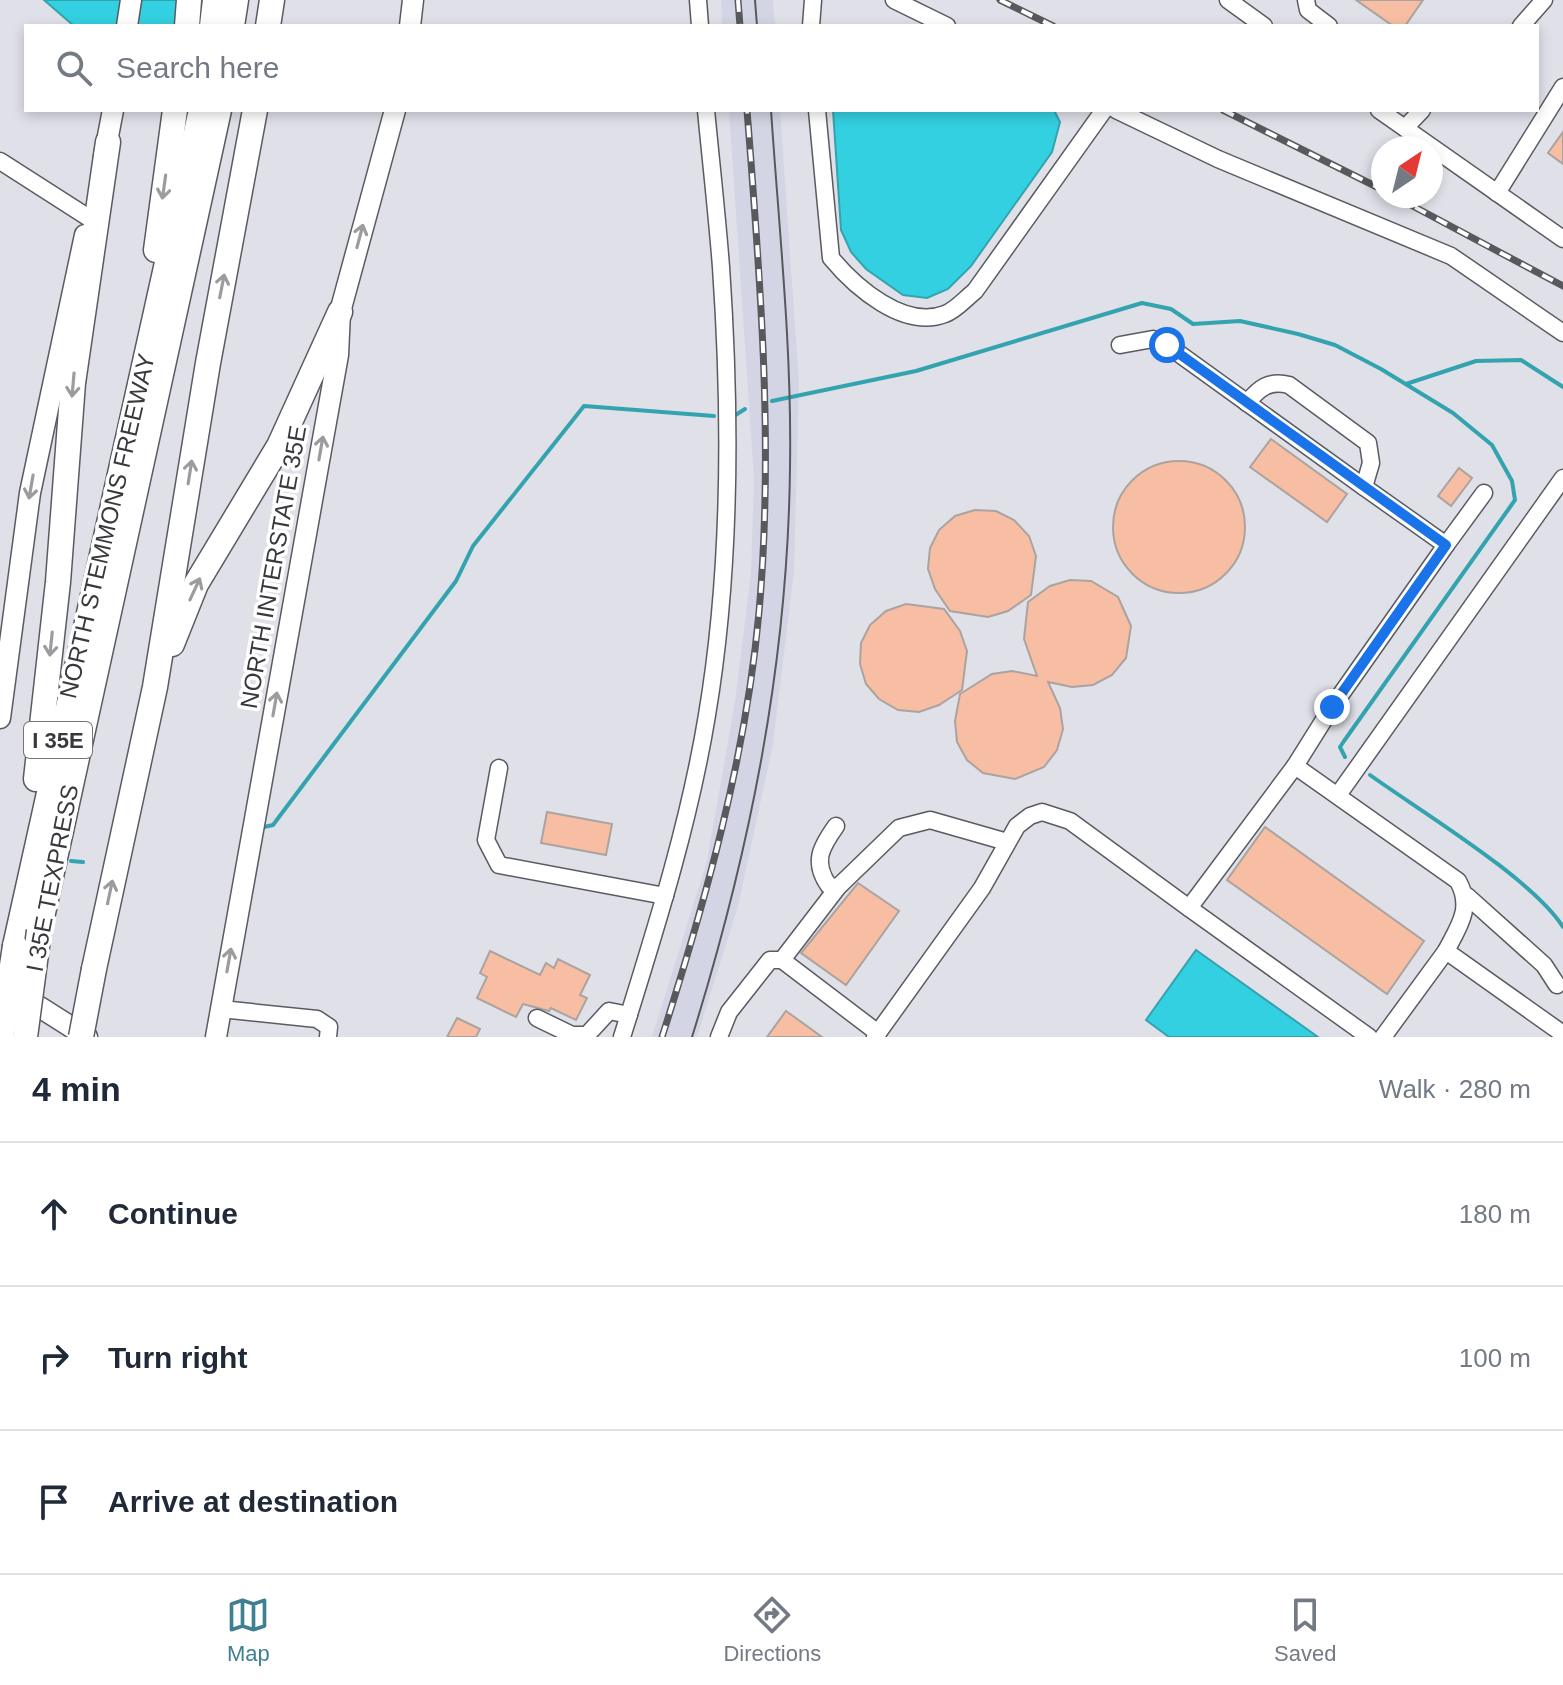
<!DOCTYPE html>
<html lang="en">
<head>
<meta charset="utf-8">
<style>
  :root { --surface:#fff; --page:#f6f6f7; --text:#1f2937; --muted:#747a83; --line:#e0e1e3; --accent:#3e8091 }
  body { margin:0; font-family:Helvetica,sans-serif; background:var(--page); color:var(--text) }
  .compass { position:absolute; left:1371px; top:136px; width:72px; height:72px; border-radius:50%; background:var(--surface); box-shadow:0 4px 12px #0003; rotate:35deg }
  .stop { position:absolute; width:24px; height:24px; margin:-18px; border:6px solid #1a73e8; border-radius:50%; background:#fff }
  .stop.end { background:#1a73e8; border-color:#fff; box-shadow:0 2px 8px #0008 }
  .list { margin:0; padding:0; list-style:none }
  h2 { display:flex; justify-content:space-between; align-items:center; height:104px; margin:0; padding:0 32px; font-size:34px }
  h2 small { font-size:26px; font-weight:400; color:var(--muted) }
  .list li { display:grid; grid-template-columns:52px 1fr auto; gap:24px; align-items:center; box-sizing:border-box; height:144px; padding:0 32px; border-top:2px solid var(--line) }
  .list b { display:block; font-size:30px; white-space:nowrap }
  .list em { font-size:26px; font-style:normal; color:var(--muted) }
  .icon { flex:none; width:44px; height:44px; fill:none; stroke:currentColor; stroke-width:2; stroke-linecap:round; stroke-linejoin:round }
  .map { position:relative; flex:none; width:1563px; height:1037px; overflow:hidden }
  .search { position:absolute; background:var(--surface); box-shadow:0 4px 12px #0003; left:24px; right:24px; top:24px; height:88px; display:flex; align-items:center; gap:20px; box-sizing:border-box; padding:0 28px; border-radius:0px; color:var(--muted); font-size:30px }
  .sheet { height:536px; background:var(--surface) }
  nav { display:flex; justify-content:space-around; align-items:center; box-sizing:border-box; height:112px; border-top:2px solid var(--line); background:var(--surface); font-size:22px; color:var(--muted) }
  nav a { display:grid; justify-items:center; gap:4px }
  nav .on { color:var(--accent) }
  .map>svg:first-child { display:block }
  .built { fill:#d3d5e4 }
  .water { fill:#33d0e1; stroke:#34a3b0; stroke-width:2 }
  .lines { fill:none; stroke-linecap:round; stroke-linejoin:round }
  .stream { stroke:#34a3b0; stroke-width:4 }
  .building { fill:#f7bea4; stroke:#aba39f; stroke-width:2 }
  .minor-casing { stroke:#5a5b62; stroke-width:19 }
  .major-casing { stroke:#5a5b62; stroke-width:23 }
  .highway-casing { stroke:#5a5b62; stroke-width:27 }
  .minor { stroke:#fff; stroke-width:16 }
  .major { stroke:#fff; stroke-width:20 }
  .highway { stroke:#fff; stroke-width:24 }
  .tram { stroke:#58595d; stroke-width:2 }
  .rail-casing { stroke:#58595d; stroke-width:7 }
  .rail { stroke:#fff; stroke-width:4; stroke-dasharray:12; stroke-linecap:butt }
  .highway-bridge-casing { stroke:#5a5b62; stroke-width:27; stroke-linecap:butt }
  .highway-bridge { stroke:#fff; stroke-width:24 }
  .oneway { stroke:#9c9c9e }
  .route { stroke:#1a73e8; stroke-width:10 }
  .labels { text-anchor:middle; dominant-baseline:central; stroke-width:7; stroke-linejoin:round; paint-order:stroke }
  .shield { fill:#fff; stroke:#747476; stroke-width:2 }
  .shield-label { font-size:22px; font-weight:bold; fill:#38393c }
  .street-label { font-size:24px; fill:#38393c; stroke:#fff }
</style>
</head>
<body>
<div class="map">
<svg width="1563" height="1037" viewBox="0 0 1563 1037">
  <rect width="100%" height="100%" fill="#dfe0e8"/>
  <g class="built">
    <path d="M721,0H773L775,26H722Z"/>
    <path d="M729,110H780L799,383L794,571L773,744L738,906L697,1037H652L707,861L735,702L751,573L754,479Z"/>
  </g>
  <g class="water">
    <path d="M44,0H189L213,26H74Z"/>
    <path d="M833,110H1054L1060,122L1052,152L971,266L948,289L927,298L903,295L866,269L851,252L841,230Z"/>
    <path d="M1196,950L1318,1037H1169L1146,1020Z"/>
  </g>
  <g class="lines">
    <g class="stream">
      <path d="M1406,384L1476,361L1521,360L1563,387"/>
      <path d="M772,401L916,371L1142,303L1171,309L1193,324L1240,321L1298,334L1335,345L1381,369L1453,413L1492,445L1512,481L1515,500L1344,741L1340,747L1345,757"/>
      <path d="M734,416L745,409"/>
      <path d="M1370,775C1420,811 1533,879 1563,927"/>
      <path d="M264,827L273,825L456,581L473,546L584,406L714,416"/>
      <path d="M71,861L83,862"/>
    </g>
  </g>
  <g class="building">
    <path d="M1356,0H1423L1405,26H1393Z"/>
    <path d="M1563,132V164L1548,153Z"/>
    <path d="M1271,439L1347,494L1327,522L1250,467Z"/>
    <circle cx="1179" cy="527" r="66"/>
    <path d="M1459,468L1472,478L1451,506L1438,496Z"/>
    <path d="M975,510L996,511L1014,520L1029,536L1036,556L1031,595L1008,611L988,617L950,611L935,589L928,569L930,548L939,530L955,516Z"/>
    <path d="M1070,580L1091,581L1118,597L1131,626L1126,658L1112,675L1093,685L1072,687L1048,682L1060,708L1063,729L1057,750L1044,767L1015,779L983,773L967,760L957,742L955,721L960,694L992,674L1012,671L1037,676L1024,639L1028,602L1050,586Z"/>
    <path d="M906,604L944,609L960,631L967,651L962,690L939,705L919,712L898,710L879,699L866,684L860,664L861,643L870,625L886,611Z"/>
    <path d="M547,812L612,824L606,855L541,843Z"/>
    <path d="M1265,827L1424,941L1387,994L1227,880Z"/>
    <path d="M858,883L899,911L846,985L801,953Z"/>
    <path d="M490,951L540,975L546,963L554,968L558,959L590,975L580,995L587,998L576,1020L551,1008L549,1011L523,1004L516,1017L477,998L487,977L480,973Z"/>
    <path d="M786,1011L822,1037H767Z"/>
    <path d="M457,1018L480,1029L476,1037H447Z"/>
  </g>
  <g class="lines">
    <g class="minor-casing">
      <g id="minor">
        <path d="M698,0L700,26"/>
        <path d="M894,0L947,26"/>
        <path d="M1228,0L1264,26"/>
        <path d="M1306,0L1308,10L1329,26"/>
        <path d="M811,26L813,0"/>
        <path d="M1521,26L1544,0"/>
        <path d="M817,110L831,258C855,287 904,330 945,314C956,310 965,299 975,291L1104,110"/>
        <path d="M1116,110L1218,159L1451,256L1563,333"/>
        <path d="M1379,110L1563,239"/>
        <path d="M1405,128L1422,110"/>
        <path d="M0,161L89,218"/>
        <path d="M1497,193L1563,87"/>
        <path d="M1120,345L1153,339L1167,345L1364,487"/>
        <path d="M1247,403C1259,388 1269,380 1289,385L1368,443L1371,463L1364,487L1446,545L1332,707L1295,766"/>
        <path d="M1446,545L1484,493"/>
        <path d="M499,768L486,840L499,865L665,896"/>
        <path d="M1338,795L1563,478"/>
        <path d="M836,826C821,847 812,862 829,886L838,887L899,828L930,820L1007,842"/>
        <path d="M1467,896L1544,965L1557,985"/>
        <path d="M782,960L838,887"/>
        <path d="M221,1009L317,1019L329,1027L328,1037"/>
        <path d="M537,1018L572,1035H587L609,1011L629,1015"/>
        <path d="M622,1037C655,931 689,825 707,715C731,572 731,412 721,267C717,215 711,162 706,110"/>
        <path d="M719,1037L729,1012L770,960H782L878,1033"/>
        <path d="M875,1037L982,888L1017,826L1030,816L1042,812L1070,821L1189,908"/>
        <path d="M1369,1037L1189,908L1295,766L1458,881C1473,908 1459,926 1446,951L1563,1034"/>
        <path d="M1383,1037L1446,951"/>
      </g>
    </g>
    <g class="major-casing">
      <g id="major">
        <path d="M127,26L131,0"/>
        <path d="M410,26L413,0"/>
        <path d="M104,157L113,110"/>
        <path d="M0,718L30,493L85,235"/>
        <path d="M19,994L87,1037"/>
        <path d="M216,1037L338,355L340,312L395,110"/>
      </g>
    </g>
    <g class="highway-casing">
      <g id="highway">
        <path d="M187,26L189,0"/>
        <path d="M212,26L215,0"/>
        <path d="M232,26L236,0"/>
        <path d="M268,26L272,0"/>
        <path d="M156,250L175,110"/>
        <path d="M172,644L196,584L279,446L340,312"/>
        <path d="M36,779L58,582L73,383L108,142"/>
        <path d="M39,931L219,110"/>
        <path d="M15,946L201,110"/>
        <path d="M94,969L155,687L208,363L255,110"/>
      </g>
    </g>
    <use href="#minor" class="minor"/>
    <use href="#major" class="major"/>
    <use href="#highway" class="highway"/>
    <g class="tram">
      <path d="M755,0L757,26"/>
      <path d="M692,1037C750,851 788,662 790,467C792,348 779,229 771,110"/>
    </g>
    <g class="rail-casing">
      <g id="rail">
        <path d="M738,0L740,26"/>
        <path d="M1000,0L1053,26"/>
        <path d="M1223,110L1383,190"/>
        <path d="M1394,196L1563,286"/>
        <path d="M662,1037C706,899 746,757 759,612C774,446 760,276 747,110"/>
      </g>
    </g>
    <use href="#rail" class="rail"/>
    <g class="highway-bridge-casing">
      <g id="highway-bridge">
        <path d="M1,1037L15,946"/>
        <path d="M25,1037L39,931"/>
        <path d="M81,1037L94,969"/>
      </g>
    </g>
    <use href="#highway-bridge" class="highway-bridge"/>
  </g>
  <defs><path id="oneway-shaft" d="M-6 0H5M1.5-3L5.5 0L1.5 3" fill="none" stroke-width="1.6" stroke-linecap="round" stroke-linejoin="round" transform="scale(2)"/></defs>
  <g class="oneway">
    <use href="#oneway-shaft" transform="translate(164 187) rotate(98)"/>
    <use href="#oneway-shaft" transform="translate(360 236) rotate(-75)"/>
    <use href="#oneway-shaft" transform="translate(222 286) rotate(-79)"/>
    <use href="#oneway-shaft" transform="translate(73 385) rotate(95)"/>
    <use href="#oneway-shaft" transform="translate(321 448) rotate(-80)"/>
    <use href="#oneway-shaft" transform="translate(190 472) rotate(-81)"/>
    <use href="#oneway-shaft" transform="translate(31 487) rotate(100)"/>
    <use href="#oneway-shaft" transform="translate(195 589) rotate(-65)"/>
    <use href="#oneway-shaft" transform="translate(51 644) rotate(96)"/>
    <use href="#oneway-shaft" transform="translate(275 704) rotate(-80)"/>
    <use href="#oneway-shaft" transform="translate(110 892) rotate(-78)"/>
    <use href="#oneway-shaft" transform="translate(229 960) rotate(-80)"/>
  </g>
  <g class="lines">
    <path class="route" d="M1167,345L1446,545L1332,707"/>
  </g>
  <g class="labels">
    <rect class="shield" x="24" y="722" width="68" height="36" rx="6"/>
    <g class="shield-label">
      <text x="58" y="740">I 35E</text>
    </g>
    <g class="street-label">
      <text transform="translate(107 526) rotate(-77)">NORTH STEMMONS FREEWAY</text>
      <text transform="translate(273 567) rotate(-80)">NORTH INTERSTATE 35E</text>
      <text transform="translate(52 878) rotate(-79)">I 35E TEXPRESS</text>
    </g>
  </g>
</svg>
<svg class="compass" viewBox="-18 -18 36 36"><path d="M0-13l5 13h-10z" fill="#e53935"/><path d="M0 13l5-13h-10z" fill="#747a83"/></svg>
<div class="stop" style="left:1167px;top:345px"></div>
<div class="stop end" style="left:1332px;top:707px"></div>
<div class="search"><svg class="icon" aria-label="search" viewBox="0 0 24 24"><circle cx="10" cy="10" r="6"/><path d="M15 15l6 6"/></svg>Search here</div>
</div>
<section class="sheet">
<h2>4 min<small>Walk · 280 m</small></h2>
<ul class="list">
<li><svg class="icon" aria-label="ahead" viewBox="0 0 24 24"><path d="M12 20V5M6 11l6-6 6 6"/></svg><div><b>Continue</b></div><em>180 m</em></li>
<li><svg class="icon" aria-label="right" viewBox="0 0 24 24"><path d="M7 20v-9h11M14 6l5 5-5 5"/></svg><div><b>Turn right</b></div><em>100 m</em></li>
<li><svg class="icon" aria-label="arrive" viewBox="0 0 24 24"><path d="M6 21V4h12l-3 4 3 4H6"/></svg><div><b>Arrive at destination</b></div></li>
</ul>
</section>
<nav>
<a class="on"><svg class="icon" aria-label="map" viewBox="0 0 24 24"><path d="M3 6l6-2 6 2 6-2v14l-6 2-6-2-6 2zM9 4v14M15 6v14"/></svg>Map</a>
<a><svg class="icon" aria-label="directions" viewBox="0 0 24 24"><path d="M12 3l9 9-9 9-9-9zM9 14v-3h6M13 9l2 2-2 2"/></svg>Directions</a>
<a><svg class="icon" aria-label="saved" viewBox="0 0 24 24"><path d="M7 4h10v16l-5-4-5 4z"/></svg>Saved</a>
</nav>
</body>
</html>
